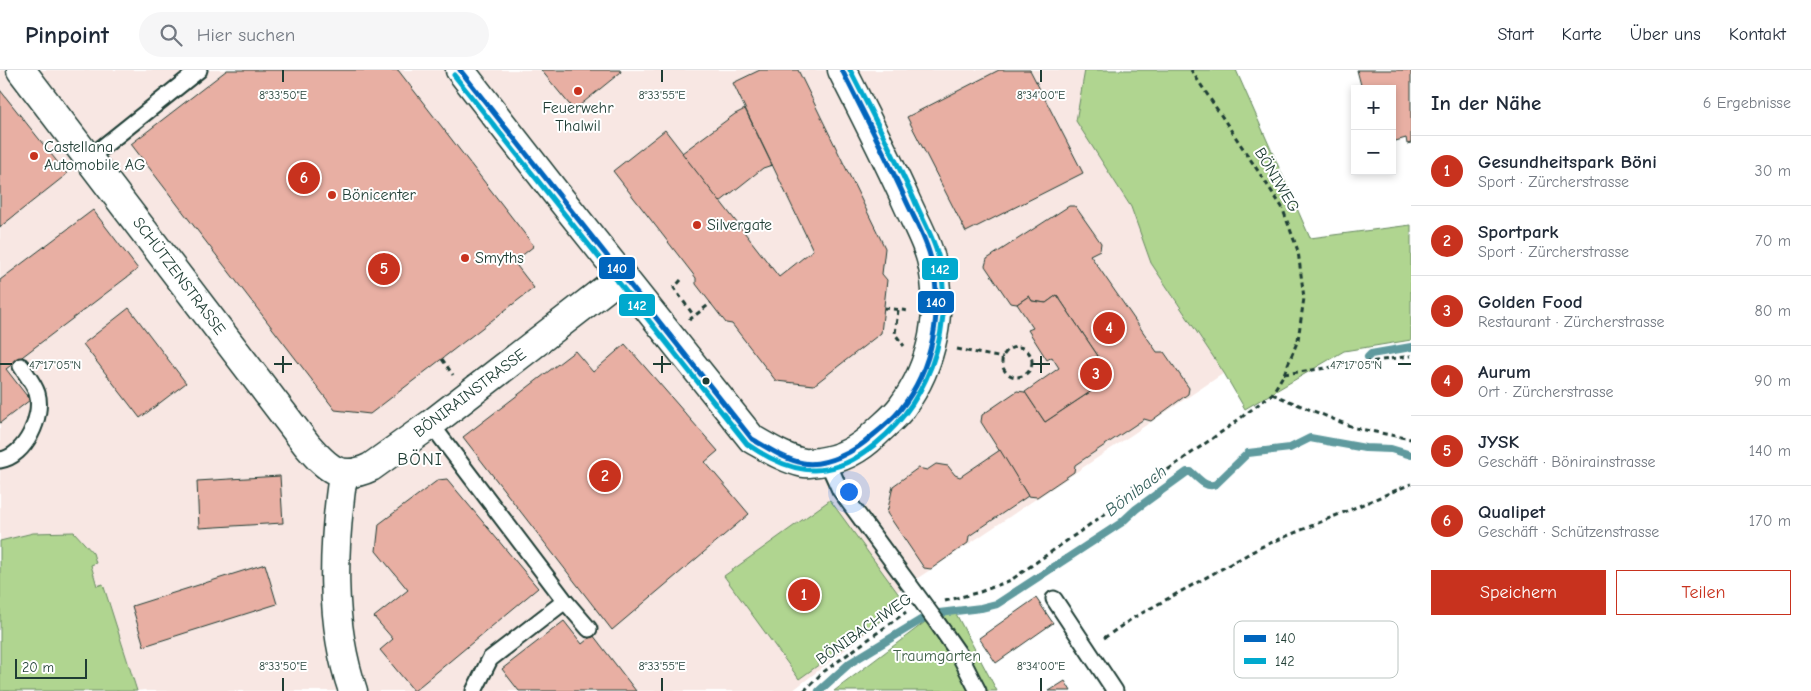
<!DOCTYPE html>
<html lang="de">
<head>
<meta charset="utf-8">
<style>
  :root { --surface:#fff; --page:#f6f6f7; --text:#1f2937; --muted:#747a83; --line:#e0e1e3; --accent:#c8321e }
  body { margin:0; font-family:"Comic Neue",sans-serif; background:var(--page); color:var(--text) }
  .controls { position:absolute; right:15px; top:15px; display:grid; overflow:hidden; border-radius:0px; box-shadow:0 2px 8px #0003 }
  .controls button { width:45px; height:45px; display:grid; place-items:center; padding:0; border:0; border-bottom:1px solid var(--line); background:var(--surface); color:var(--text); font:25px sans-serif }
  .scale { position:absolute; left:15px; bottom:12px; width:72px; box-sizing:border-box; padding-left:5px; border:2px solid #1f3d34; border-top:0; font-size:14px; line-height:18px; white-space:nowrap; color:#1f3d34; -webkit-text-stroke:4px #fff; paint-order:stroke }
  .you { position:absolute; left:848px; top:421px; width:18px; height:18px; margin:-12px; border:4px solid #fff; border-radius:50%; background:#1a73e8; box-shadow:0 0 0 8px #1a73e833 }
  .badge { display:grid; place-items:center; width:32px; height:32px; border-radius:50%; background:var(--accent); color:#fff; font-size:16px; font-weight:700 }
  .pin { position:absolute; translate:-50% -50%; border:2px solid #fff; box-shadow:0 1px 5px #0006 }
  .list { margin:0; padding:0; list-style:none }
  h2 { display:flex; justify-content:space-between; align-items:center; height:65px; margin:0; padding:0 20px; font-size:21px }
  h2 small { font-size:16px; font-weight:400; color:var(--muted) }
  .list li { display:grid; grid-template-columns:32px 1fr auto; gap:15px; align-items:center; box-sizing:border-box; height:70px; padding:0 20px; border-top:1px solid var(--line) }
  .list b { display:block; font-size:19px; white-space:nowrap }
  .list p { margin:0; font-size:16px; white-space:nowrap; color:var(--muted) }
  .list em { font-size:16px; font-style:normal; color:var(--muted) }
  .actions { display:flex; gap:10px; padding:15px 20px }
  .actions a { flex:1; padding:11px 0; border:1px solid var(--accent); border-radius:0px; text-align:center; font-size:18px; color:var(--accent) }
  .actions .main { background:var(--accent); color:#fff }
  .icon { flex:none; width:28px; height:28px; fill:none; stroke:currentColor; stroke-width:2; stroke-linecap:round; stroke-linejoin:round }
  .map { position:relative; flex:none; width:1411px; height:621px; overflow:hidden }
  header { display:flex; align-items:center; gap:30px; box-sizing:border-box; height:70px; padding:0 25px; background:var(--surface); border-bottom:1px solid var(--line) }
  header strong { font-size:24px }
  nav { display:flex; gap:28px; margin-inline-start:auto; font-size:18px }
  .search { width:350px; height:45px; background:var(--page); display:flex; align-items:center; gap:12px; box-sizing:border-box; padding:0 18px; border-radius:28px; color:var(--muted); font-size:19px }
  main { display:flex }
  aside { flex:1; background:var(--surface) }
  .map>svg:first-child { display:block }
  .built { fill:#f8e7e3 }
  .green { fill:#b0d590; stroke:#688962 }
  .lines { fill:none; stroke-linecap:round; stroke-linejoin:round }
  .stream { stroke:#5e9a9e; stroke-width:8 }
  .building { fill:#e8afa3; stroke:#1f3d34 }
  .lane-casing { stroke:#1f3d34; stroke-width:19 }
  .street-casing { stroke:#1f3d34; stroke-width:31 }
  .path { stroke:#1f3d34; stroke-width:3; stroke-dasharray:5 4; stroke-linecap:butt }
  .lane { stroke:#fff; stroke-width:15 }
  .street { stroke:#fff; stroke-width:28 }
  .bus-1-casing { stroke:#fff; stroke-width:9 }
  .bus-2-casing { stroke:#fff; stroke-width:9 }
  .bus-1 { stroke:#0065bd; stroke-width:5 }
  .bus-2 { stroke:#00a9ce; stroke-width:5 }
  .ticks { fill:none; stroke:#1f3d34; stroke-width:2 }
  .poi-dot { fill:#c8321e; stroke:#fff; stroke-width:2 }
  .bus-dot { fill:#1f3d34; stroke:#fff; stroke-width:2 }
  .labels { text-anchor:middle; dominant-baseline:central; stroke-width:4; stroke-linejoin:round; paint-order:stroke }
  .poi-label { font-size:16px; fill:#1f3d34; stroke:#fff; text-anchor:start }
  .street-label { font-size:16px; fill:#1f3d34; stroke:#fff }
  .park-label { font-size:16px; fill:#43634b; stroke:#fff }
  .neighbourhood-label { font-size:18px; letter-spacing:1px; fill:#1f3d34; stroke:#fff }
  .water-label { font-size:18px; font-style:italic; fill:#396460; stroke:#fff }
  .key { fill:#fff; stroke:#bcc5c2; stroke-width:1 }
  .key-label { font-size:14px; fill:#1f3d34 }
  .ticks-label { font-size:12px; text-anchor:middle; fill:#1f3d34; stroke:#fff; stroke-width:4; stroke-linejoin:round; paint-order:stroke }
  .line-badge { stroke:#fff; stroke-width:2 }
  .badge-label { font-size:14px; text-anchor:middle; font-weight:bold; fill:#fff }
</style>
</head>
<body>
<header>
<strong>Pinpoint</strong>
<div class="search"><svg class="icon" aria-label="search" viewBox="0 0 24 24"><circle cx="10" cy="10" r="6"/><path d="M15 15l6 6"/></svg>Hier suchen</div>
<nav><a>Start</a><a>Karte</a><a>Über uns</a><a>Kontakt</a></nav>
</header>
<main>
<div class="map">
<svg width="1411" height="621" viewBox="0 0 1411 621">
  <rect width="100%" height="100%" fill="#fff"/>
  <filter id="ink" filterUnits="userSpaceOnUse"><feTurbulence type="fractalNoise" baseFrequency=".02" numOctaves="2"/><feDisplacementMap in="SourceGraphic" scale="10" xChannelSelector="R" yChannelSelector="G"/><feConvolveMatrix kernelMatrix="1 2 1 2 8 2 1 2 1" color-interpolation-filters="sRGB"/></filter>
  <g filter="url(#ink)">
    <path class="built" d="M0,0H1085L1077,51L1131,137L1151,193L1224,303L897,522L905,533L792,621H146L145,620L137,621L103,515L97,516L90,495L96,493L93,483L73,462L33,463L0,471Z"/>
    <g class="green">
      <path d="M1085,0H1236L1310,168L1411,155V270L1344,281L1245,339L1224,303L1151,193L1131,137L1076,51Z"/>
      <path d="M830,430L905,533L799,609L724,506Z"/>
      <path d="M74,462L93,483L96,493L91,495L97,516L103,514L137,621H0V471L33,463Z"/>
      <path d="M954,540L997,621H834L925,552L936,551Z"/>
    </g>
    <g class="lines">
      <g class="stream">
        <path d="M1368,287L1371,284L1411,277"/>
        <path d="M939,543L981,538L997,534L1121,453L1136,439L1187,402H1191C1198,408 1206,419 1216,414L1248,383L1290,378L1310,368L1365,378L1391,379L1411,385"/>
        <path d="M819,621L850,593L924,548"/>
      </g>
    </g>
    <g class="building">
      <path d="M227,0H398L534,176L514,192L534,218L370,344L335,340L131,74Z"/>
      <path d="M541,0H620L621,2L574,40Z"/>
      <path d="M760,0H798L885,178L882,204L887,210L881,263L814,315L776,311L732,254L726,253L696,214V208L613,101L665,60L779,207L813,180L733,13Z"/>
      <path d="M999,0H1030L1083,103L966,162L907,47Z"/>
      <path d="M1357,0H1411V73L1407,74L1406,68L1392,72V19H1362Z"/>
      <path d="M0,20L67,104L0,157Z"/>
      <path d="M745,39L772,95L763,98L720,132L682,83L735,44Z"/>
      <path d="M1069,136H1075L1101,173L1100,180L1090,185L1157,282H1164L1189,318L1188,324L1151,351L1144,349L1075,395L1074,402L1037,427L1028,426L981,352L982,345L1017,321L1025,322L1045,352L1093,320L1085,307L1086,295L1098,286L1057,225L1046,233L1032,231L1029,226L1017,234L1010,233L985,196L987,189Z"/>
      <path d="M93,140L138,199L6,299L30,330L0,353V210Z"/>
      <path d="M1057,225L1098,286L1086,295L1085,307L1093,320L1045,352L1025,322L1059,298L1052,287L1047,290L1028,260L1033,258L1017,234L1029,226L1032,231L1046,233Z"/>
      <path d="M129,238L186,313L140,348L83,274Z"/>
      <path d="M625,274L718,381L705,392L749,444L612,560L463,367L575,281L593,302Z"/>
      <path d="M1000,380L1028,426L969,466L968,473L931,499L924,498L887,443L893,416L918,398L927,400L936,394L948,396L955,405L960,407Z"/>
      <path d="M280,406L283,453L199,458L197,411Z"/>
      <path d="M447,409L538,518L414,621L380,580L393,569L374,547L408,520L376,481L379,454L438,410Z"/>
      <path d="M265,494L277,534L144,576L132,536Z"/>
      <path d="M1036,528L1053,553L996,593L979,568Z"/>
      <path d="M564,551L582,574L593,565L636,621H519L502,599Z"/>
      <path d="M1065,611L1071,621H1049Z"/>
    </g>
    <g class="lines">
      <g class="lane-casing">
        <g id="lane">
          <path d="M89,88L199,0"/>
          <path d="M431,354L565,531L589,559"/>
          <path d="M0,390C25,387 44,346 37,323C34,314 26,304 21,296"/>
          <path d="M827,391L840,420L936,551L959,584L978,621"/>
          <path d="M1054,529L1115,621"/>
          <path d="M474,621L490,589L565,531"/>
        </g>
      </g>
      <g class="street-casing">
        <g id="street">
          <path d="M21,0L307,375C327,398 340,412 371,397L431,354L622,206"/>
          <path d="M460,0L555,122L752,369C768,378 785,389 804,393C808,394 814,392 819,392C842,389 859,380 875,364C884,355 895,347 902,337C933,295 944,240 931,189C926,170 915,151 907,133C887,88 864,44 842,0"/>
          <path d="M343,404C333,475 329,552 353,621"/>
        </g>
      </g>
      <g class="path">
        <path d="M681,210L674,218L694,246"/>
        <path d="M884,238L910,241"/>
        <path d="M898,240L895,264L904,276"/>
        <path d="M689,250L711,233"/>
        <circle cx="1017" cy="292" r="15"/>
        <path d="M957,279L1003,288"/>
        <path d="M442,289L453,305"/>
        <path d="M1284,304L1411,286"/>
        <path d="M1272,324L1355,358L1411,369"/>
        <path d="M945,531L980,522L1011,510L1230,356L1272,324L1284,304L1298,270L1304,228L1298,181L1282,137L1191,0"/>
        <path d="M1104,568L1133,548L1261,477L1411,414"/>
        <path d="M804,621L822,603L906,542"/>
      </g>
      <use href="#lane" class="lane"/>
      <use href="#street" class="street"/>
      <g class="bus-1-casing">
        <path id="bus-1" d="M460,0L752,369C768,378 785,390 803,393C826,397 856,381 872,366C882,358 892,350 900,340C933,299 944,240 931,189C926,167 913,147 904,126C885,84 863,42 842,0"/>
      </g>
      <g class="bus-2-casing">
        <path id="bus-2" d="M454,5L747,374C786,401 823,412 865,382C927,338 955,262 939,189C934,168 922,149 914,129C894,86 872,43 850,0"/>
      </g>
      <use href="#bus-1" class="bus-1"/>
      <use href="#bus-2" class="bus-2"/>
    </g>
  </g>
  <path class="ticks" d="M283,0V12M662,0V12M1041,0V12M283,286V303M662,286V303M1041,286V303M0,294H12M274,294H292M653,294H671M1032,294H1050M1398,294H1411M283,608V621M662,608V621M1041,608V621"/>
  <g class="poi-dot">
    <circle cx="578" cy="21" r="5"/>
    <circle cx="34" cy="86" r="5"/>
    <circle cx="332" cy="125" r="5"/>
    <circle cx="697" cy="155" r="5"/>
    <circle cx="465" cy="188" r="5"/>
  </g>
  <circle class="bus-dot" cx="706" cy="311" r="4.5"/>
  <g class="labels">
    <g class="poi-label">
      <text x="578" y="38" text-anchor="middle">Feuerwehr<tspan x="578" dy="18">Thalwil</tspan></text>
      <text x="44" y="77">Castellana<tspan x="44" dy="18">Automobile AG</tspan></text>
      <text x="342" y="125">Bönicenter</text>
      <text x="707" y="155">Silvergate</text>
      <text x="475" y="188">Smyths</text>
    </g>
    <g class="street-label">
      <text transform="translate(1277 110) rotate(59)">BÖNIWEG</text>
      <text transform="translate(179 206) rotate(53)">SCHÜTZENSTRASSE</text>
      <text transform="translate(470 323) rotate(-37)">BÖNIRAINSTRASSE</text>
      <text transform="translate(864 559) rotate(-35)">BÖNIBACHWEG</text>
    </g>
    <g class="park-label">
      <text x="937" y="586">Traumgarten</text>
    </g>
    <g class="neighbourhood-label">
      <text x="420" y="389">BÖNI</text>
    </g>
    <g class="water-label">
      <text transform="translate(1136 421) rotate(-37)">Bönibach</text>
    </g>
  </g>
  <rect x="1234" y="551" width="164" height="57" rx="8" class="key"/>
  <rect x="1244" y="565" width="22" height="7" fill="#0065bd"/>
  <rect x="1244" y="588" width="22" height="6" fill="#00a9ce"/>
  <g class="key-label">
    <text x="1275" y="573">140</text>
    <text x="1275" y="596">142</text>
  </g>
  <g class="ticks-label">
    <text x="283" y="29">8°33'50"E</text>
    <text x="662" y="29">8°33'55"E</text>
    <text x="1041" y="29">8°34'00"E</text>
    <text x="55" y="299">47°17'05"N</text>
    <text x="1356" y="299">47°17'05"N</text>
    <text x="283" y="600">8°33'50"E</text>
    <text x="662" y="600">8°33'55"E</text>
    <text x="1041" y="600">8°34'00"E</text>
  </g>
  <g class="line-badge">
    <rect x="598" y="186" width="38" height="24" rx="5" fill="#0065bd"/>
    <rect x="921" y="187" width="38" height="24" rx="5" fill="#00a9ce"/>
    <rect x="917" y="220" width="38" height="24" rx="5" fill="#0065bd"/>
    <rect x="618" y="223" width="38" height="24" rx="5" fill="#00a9ce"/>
  </g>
  <g class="badge-label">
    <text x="617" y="203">140</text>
    <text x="940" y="204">142</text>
    <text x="936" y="237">140</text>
    <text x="637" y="240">142</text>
  </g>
</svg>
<div class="controls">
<button>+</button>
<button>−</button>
</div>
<div class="scale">20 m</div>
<div class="you"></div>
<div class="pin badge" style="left:804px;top:525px">1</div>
<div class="pin badge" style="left:605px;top:406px">2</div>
<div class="pin badge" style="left:1096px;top:304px">3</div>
<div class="pin badge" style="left:1109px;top:258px">4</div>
<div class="pin badge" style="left:384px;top:199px">5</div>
<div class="pin badge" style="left:304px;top:108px">6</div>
</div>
<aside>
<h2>In der Nähe<small>6 Ergebnisse</small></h2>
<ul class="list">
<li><span class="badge">1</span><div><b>Gesundheitspark Böni</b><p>Sport · Zürcherstrasse</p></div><em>30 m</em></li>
<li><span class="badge">2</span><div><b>Sportpark</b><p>Sport · Zürcherstrasse</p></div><em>70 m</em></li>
<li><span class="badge">3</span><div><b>Golden Food</b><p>Restaurant · Zürcherstrasse</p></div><em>80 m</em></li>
<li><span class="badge">4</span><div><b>Aurum</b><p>Ort · Zürcherstrasse</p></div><em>90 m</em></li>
<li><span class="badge">5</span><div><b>JYSK</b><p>Geschäft · Bönirainstrasse</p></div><em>140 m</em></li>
<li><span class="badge">6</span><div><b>Qualipet</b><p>Geschäft · Schützenstrasse</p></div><em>170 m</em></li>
</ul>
<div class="actions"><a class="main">Speichern</a><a>Teilen</a></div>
</aside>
</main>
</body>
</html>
